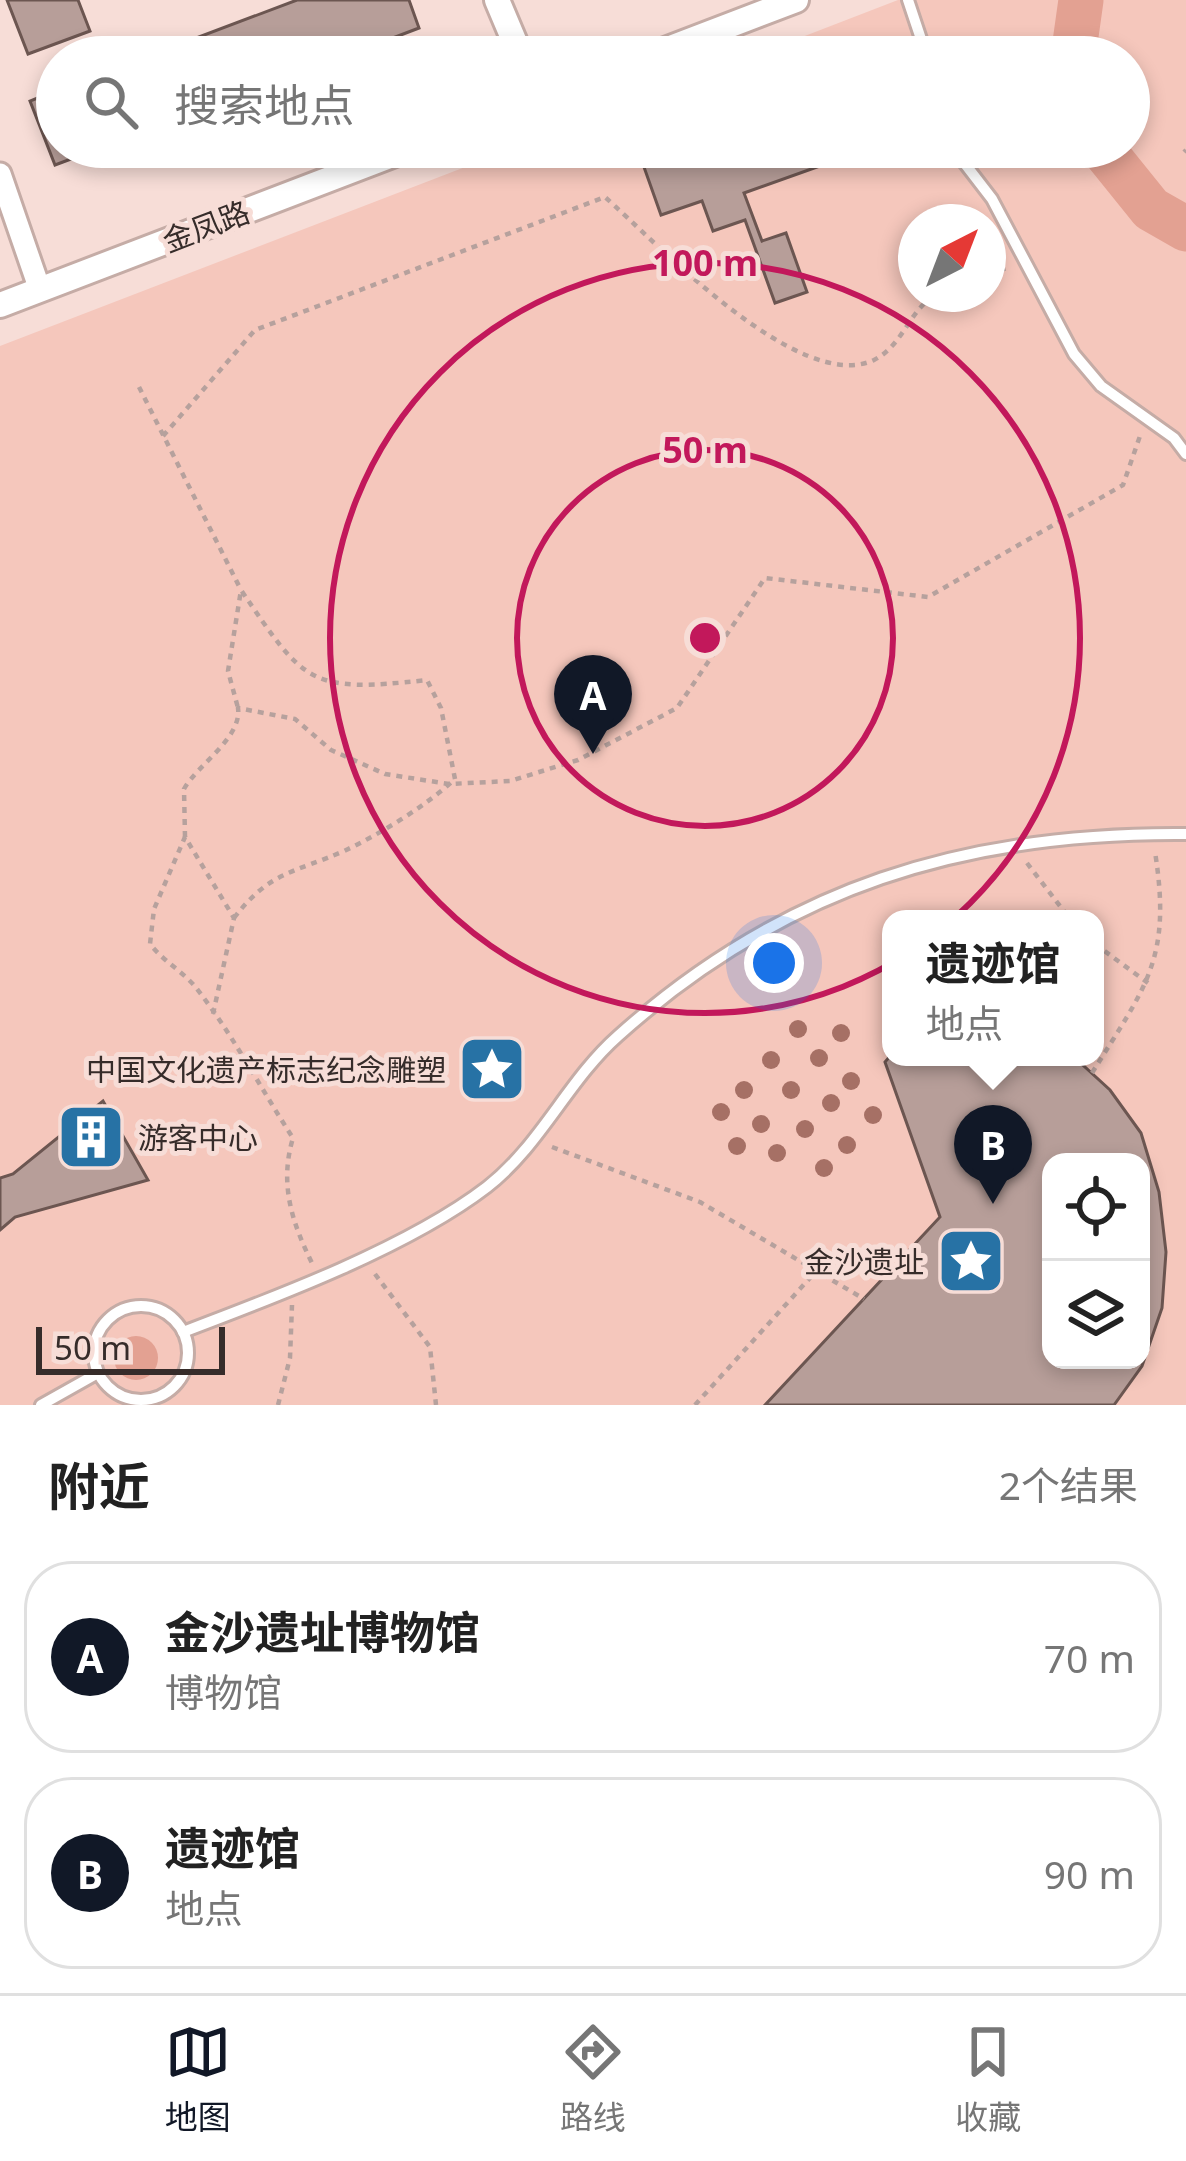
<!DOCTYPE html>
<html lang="zh">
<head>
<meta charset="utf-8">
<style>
  :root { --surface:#fff; --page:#f6f6f6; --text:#222; --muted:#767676; --line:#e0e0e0; --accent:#111827 }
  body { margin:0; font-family:"Noto Sans","Noto Sans SC",sans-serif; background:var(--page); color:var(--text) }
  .controls { position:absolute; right:36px; bottom:36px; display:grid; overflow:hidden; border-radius:24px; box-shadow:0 6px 18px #0003 }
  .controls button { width:108px; height:108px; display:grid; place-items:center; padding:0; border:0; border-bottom:3px solid var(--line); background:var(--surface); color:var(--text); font:60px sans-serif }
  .compass { position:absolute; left:898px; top:204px; width:108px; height:108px; border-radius:50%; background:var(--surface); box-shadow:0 6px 18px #0003; rotate:42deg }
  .scale { position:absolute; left:36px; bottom:30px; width:189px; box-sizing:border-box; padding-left:12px; border:6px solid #362c2a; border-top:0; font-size:33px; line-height:42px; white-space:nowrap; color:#362c2a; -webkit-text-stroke:9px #f7ddd7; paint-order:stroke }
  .you { position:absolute; left:774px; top:963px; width:42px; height:42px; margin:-30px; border:9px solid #fff; border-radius:50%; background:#1a73e8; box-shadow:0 0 0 18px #1a73e833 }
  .badge { display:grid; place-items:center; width:78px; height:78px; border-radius:50%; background:var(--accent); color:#fff; font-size:39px; font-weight:700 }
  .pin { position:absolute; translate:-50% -99px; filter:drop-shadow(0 3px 6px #0008) }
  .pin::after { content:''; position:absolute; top:63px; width:42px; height:36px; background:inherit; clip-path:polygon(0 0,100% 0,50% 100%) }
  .popup { position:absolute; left:882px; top:910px; width:222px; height:156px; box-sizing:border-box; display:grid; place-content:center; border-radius:24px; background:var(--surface); filter:drop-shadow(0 3px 9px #0005); font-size:39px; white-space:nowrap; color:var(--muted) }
  .popup b { font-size:45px; color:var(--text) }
  .popup::after { content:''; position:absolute; left:50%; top:100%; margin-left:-24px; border:24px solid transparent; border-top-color:var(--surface) }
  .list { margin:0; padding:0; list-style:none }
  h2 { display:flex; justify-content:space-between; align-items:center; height:156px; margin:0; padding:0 48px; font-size:51px }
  h2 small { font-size:39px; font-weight:400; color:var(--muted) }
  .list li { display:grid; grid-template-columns:78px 1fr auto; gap:36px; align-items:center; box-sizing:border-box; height:192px; margin:0 24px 24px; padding:0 24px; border:3px solid var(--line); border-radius:48px }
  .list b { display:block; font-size:45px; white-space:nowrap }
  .list p { margin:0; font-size:39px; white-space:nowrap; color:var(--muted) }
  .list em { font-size:39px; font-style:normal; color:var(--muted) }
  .icon { flex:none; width:66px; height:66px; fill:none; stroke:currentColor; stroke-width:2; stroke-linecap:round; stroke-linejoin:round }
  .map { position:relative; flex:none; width:1186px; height:1405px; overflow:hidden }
  .search { position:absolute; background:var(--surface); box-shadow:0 6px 18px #0003; left:36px; right:36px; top:36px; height:132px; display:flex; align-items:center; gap:30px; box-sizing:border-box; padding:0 42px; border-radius:66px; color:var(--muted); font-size:45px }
  .sheet { height:588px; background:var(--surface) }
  nav { display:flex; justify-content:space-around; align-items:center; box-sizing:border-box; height:168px; border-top:3px solid var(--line); background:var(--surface); font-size:33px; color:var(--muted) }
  nav a { display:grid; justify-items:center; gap:6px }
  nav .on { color:var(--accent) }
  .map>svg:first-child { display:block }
  .green { fill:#f5c7bc; fill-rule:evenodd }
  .water { fill:#e3a192 }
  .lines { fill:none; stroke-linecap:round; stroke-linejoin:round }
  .river { stroke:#e3a192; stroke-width:45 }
  .building { fill:#b79e99; stroke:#6c5651; stroke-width:3; fill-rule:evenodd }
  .service-casing { stroke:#c5aca6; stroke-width:16 }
  .minor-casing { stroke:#c5aca6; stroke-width:27 }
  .tertiary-casing { stroke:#c5aca6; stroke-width:30 }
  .path { stroke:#b6a19d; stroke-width:4.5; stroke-dasharray:6 6; stroke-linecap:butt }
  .service { stroke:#fff; stroke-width:10 }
  .minor { stroke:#fff; stroke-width:21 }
  .tertiary { stroke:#fff; stroke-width:24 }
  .tree { fill:#a67065 }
  .ring { fill:none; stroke:#c2185b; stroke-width:6 }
  .labels { text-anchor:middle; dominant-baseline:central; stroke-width:10; stroke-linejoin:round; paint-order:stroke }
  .street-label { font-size:30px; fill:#362c2a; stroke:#f7ddd7 }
  .poi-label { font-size:30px; fill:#362c2a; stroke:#f7ddd7; text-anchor:end }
  .centre { fill:#c2185b; stroke:#f7ddd7; stroke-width:6 }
  .ring-label { font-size:36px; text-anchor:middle; font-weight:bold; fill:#c2185b; stroke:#f7ddd7; stroke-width:10; stroke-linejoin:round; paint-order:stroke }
</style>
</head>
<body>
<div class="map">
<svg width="1186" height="1405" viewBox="0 0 1186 1405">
  <rect width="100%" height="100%" fill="#f7ddd7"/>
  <path class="green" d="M898,0H1186V1405H0V346L517,147H1129V57H750ZM916,222H988V294H916ZM891,919H1095V1057H891ZM1051,1162H1141V1360H1051Z"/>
  <circle class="water" cx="136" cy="1358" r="22"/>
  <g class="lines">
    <g class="river">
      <path d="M1073,57L1081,0"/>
      <path d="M1101,147L1151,209L1186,229"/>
    </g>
  </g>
  <g class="building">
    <path d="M7,0H78L90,31L28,54Z"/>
    <path d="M297,0H409L419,28L343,57H146Z"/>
    <path d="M57,90V147H103L55,165L30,101Z"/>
    <path d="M655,147H826L831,162L744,193L762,241L786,233L807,292L775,303L745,220L713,231L702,201L661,215L639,153Z"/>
    <path d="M891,1055L1074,1057L1110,1090L1141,1133L1159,1192L1166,1252L1162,1308L1142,1366L1114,1405H765L940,1217L885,1062ZM1051,1162H1141V1360H1051Z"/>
    <path d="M103,1101L148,1180L15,1217L0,1230V1178L13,1174Z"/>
  </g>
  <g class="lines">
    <g class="service-casing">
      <g id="service">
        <path d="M908,0L927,57"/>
        <path d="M952,147L992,199L1074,354L1101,386L1174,438L1186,454"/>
        <circle cx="141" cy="1353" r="47"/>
        <path d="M183,1332C276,1297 409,1247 487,1187C541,1145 568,1080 618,1036C784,887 965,832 1186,834"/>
        <path d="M41,1405L98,1373"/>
      </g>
    </g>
    <g class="minor-casing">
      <path id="minor" d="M0,174L40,290"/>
    </g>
    <g class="tertiary-casing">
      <g id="tertiary">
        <path d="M497,0L521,57"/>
        <path d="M647,57L796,0"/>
        <path d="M0,305L413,147"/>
      </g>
    </g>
    <g class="path">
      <path d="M1184,152L1186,150"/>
      <path d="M988,273L1011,267"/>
      <path d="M139,387L241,590"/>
      <path d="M163,436L255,330L605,197C657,243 799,395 874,360C904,345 909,309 937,294"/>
      <path d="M185,837L184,789C198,764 242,738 238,708L295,719L331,750L385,774L449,784L510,781L578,760L677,708L765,578L928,597L1123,485L1140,436"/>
      <path d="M1027,863L1070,919"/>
      <path d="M234,918C270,871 294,873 344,851C380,834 426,806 455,779L441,708L427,680C309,693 305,684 241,590L228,671L238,708"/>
      <path d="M1095,944L1148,983"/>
      <path d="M213,1014L234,918L185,837L154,909L150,944C164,962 184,972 197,989C233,1035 261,1089 293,1138C279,1184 292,1223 313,1265"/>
      <path d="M1092,1073C1146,986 1172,959 1155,852"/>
      <path d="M552,1147L700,1202L864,1299"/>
      <path d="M375,1274L430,1347L436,1405"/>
      <path d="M278,1405L290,1358L292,1305"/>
      <path d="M695,1405L818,1269"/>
    </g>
    <use href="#service" class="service"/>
    <use href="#minor" class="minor"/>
    <use href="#tertiary" class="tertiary"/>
  </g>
  <g class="tree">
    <circle cx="798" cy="1029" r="9"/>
    <circle cx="841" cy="1033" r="9"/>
    <circle cx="819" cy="1058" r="9"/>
    <circle cx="771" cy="1060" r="9"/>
    <circle cx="851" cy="1081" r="9"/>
    <circle cx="744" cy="1090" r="9"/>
    <circle cx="791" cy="1090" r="9"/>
    <circle cx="831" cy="1103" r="9"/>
    <circle cx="721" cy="1112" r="9"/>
    <circle cx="873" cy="1115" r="9"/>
    <circle cx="761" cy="1124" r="9"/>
    <circle cx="805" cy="1129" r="9"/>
    <circle cx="847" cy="1145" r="9"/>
    <circle cx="737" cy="1146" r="9"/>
    <circle cx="777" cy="1153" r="9"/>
    <circle cx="824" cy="1168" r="9"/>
  </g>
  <g class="ring">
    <circle cx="705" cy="638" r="188"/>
    <circle cx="705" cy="638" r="375"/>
  </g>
  <defs>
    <g id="sight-square" transform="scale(3.45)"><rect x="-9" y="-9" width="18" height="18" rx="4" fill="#2772a5" stroke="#f7ddd7"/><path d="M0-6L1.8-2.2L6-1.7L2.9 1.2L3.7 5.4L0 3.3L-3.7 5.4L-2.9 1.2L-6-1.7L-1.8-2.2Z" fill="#fff"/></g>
    <g id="building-square" transform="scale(3.45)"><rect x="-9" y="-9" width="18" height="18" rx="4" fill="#2772a5" stroke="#f7ddd7"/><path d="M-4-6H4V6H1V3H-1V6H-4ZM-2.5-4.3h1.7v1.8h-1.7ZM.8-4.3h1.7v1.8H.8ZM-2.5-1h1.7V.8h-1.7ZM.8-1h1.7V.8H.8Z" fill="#fff"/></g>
  </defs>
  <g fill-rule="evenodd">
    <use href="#sight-square" x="492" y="1069"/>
    <use href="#building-square" x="91" y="1137"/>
    <use href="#sight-square" x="971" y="1261"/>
  </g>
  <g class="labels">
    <g class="street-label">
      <text transform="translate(206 226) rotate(-21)">金凤路</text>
    </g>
    <g class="poi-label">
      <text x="446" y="1069">中国文化遗产标志纪念雕塑</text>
      <text x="138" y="1137" text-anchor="start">游客中心</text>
      <text x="924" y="1261">金沙遗址</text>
    </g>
  </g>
  <circle cx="705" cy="638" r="18" class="centre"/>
  <g class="ring-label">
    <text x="705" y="276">100 m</text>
    <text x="705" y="463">50 m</text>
  </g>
</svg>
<div class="controls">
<button><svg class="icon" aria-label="locate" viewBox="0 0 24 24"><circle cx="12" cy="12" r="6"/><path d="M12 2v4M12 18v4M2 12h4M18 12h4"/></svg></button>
<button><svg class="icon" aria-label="layers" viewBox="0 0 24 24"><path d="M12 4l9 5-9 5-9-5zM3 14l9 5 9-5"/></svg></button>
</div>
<svg class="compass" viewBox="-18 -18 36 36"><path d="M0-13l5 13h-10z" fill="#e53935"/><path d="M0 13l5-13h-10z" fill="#767676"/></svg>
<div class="scale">50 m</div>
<div class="you"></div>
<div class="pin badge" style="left:593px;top:754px">A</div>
<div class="pin badge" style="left:993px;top:1204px">B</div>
<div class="popup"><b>遗迹馆</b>地点</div>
<div class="search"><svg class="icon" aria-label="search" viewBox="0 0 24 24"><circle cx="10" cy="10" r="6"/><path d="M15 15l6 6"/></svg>搜索地点</div>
</div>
<section class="sheet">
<h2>附近<small>2个结果</small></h2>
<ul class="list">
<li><span class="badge">A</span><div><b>金沙遗址博物馆</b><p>博物馆</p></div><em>70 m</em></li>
<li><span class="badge">B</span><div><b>遗迹馆</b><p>地点</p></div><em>90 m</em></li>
</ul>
</section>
<nav>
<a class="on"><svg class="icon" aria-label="map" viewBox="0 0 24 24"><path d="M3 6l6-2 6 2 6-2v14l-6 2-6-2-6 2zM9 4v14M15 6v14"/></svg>地图</a>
<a><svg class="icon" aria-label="directions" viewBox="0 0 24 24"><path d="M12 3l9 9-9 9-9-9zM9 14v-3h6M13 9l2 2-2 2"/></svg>路线</a>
<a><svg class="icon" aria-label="saved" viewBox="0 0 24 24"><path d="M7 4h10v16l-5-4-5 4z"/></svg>收藏</a>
</nav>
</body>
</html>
